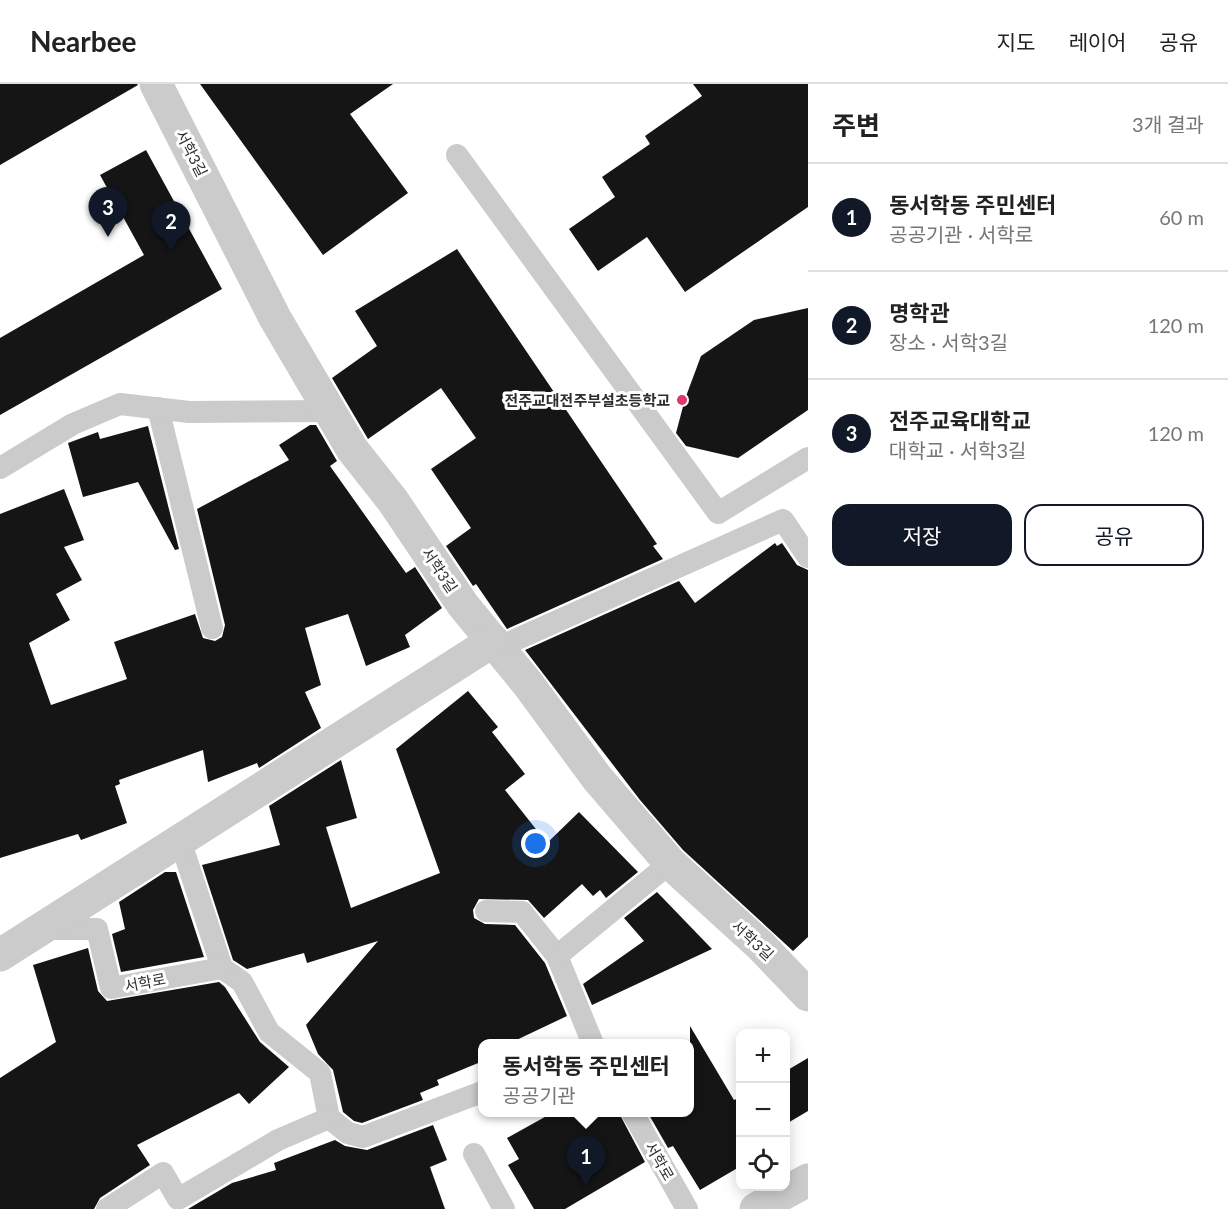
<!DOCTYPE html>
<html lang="ko">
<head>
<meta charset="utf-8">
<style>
  :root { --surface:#fff; --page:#f2f2f2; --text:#222; --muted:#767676; --line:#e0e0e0; --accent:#111827 }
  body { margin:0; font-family:Lato,"Noto Sans KR",sans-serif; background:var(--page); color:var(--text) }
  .controls { position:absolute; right:18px; bottom:18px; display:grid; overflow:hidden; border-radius:12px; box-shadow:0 3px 15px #0003 }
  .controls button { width:54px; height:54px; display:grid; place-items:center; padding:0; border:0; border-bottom:2px solid var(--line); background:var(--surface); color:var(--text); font:30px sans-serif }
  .you { position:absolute; left:536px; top:760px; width:21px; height:21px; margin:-15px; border:4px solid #fff; border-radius:50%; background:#1a73e8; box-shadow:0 0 0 9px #1a73e833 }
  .badge { display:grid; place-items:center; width:39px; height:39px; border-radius:50%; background:var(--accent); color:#fff; font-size:20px; font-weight:700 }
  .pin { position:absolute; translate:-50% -50px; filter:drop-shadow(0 2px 3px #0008) }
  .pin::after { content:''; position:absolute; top:32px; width:21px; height:18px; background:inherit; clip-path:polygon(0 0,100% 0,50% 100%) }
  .popup { position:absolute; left:478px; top:955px; width:216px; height:78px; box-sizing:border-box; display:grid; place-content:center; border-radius:12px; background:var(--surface); filter:drop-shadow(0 2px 4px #0005); font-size:20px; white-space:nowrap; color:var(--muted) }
  .popup b { font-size:22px; color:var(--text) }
  .popup::after { content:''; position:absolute; left:50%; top:100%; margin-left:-12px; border:12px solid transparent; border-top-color:var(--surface) }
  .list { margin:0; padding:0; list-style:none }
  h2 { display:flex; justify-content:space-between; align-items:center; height:78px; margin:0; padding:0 24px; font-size:26px }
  h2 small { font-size:20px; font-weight:400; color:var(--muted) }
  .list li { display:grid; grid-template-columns:39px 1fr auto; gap:18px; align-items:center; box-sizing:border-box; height:108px; padding:0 24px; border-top:2px solid var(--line) }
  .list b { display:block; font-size:22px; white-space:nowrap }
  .list p { margin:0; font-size:20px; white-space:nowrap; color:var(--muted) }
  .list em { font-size:20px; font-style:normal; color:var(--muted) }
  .actions { display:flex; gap:12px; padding:18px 24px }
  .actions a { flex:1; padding:14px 0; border:2px solid var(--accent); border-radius:18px; text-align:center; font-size:21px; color:var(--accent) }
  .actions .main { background:var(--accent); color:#fff }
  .icon { flex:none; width:33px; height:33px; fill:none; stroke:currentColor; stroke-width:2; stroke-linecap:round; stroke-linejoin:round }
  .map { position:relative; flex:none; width:808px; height:1125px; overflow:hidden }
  header { display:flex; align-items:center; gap:36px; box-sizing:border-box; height:84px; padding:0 30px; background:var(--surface); border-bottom:2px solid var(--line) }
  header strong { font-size:28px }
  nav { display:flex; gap:33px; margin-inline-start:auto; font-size:21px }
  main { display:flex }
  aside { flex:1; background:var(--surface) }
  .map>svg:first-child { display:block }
  .building { fill:#151515 }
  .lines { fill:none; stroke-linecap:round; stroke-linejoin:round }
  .service { stroke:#cbcbcb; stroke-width:22 }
  .minor { stroke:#cbcbcb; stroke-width:33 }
  .poi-dot { fill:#db3968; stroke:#fff; stroke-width:2 }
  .labels { text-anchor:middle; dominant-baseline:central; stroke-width:6; stroke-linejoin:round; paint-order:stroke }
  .street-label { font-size:15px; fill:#2e2e2e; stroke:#fff }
  .poi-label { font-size:15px; font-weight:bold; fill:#2e2e2e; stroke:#fff; text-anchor:end }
</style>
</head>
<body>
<header>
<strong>Nearbee</strong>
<nav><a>지도</a><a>레이어</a><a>공유</a></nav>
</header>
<main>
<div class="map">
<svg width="808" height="1125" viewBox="0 0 808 1125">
  <rect width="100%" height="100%" fill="#fff"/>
  <g class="building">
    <path d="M0,0H137L138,1L0,81Z"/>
    <path d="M200,0H393L350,30L408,109L323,171Z"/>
    <path d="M693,0H808V123L685,208L647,153L598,187L569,145L615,113L602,93L650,60L645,52L702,12Z"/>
    <path d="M146,66L222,205L0,331V254L144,171L100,91Z"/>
    <path d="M457,165L657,460L653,462L663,475L507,545L476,500L473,502L446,462L471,444L431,385L476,354L441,304L368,355L332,294L377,262L355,227Z"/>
    <path d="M808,224V326L738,374L686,362L676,349L685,315L701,272L754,236Z"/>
    <path d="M310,341H316L337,377L330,382L406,489L415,483L442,524L405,551L410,563L366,582L348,530L305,544L321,601L305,608L321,644L259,684L257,679L208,698L203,666L119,696L120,700L115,702L127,739L81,756L78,750L0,774V430L64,405L84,456L64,463L82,496L56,510L70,536L29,559L51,621L127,595L114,558L195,530L203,554L215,557L222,553L225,541L197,425L289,376L279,361Z"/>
    <path d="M148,342L179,465L175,466L138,398L83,413L68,359L98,348L100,355Z"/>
    <path d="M775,459L777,462L782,459L797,481L808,486V853L793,867L683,766L640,716L525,566L679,497L695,519Z"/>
    <path d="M468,607L498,643L492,648L525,690L505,706L547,759L579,728L638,788L606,814L600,806L593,812L582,800L544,834L528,816L479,815L473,826L474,834L485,840L515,841L545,879L567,932L508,960H483V977L437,996L439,1001L420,1009L423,1016L362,1039L354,1037L343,1028L333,986L318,970L306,941L378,857L307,879L304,869L247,885L233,876L202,781L280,761L269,722L341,676L357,734L326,743L351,824L440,789L396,665Z"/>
    <path d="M165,788H176L204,873L121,888L112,850L125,845L119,818Z"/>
    <path d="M657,808L712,865L592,921L583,900L644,857L624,834Z"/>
    <path d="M88,864L98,907L107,917L219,898L225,903L260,958L289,983L249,1020L239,1009L137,1061L150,1081L100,1114L94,1125H0V994L56,958L33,881Z"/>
    <path d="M690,942L734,1016L741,1013V1082L700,1106L673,1062L668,1064L648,1029H690Z"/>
    <path d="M808,974V1027L786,1040V987Z"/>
    <path d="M552,1029H619L645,1078L565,1125H534L508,1081L519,1075L507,1054Z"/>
    <path d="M433,1041L447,1076L430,1083L445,1125H188L232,1099L276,1086L274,1079L335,1056L345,1062L367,1066Z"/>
  </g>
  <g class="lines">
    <g class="service">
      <path d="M457,71L718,429L808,374"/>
      <path d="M158,324L212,544"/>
      <path d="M0,384L73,340L120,320L189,328L330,327"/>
      <path d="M497,564L783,436L808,473"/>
      <path d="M180,756L222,884L242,898L269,948L320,989L329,1034L348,1049L363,1053L482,1008"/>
      <path d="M486,827L522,828L557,872L593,960"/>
      <path d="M41,845H97L111,904L222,884"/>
      <path d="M557,872L670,779"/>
      <path d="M632,1028L687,1125"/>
      <path d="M474,1070L504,1125"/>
      <path d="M107,1125L163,1089L178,1115L278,1056L329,1034"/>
    </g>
    <g class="minor">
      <path d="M156,0L275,234L352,365L393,417L463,521L528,600L597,694L670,779L761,862L808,911"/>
      <path d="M0,871L493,557"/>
      <path d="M756,1125L808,1096"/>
    </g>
  </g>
  <circle class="poi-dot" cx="682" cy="316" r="6"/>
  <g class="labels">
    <g class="street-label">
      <text transform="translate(192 69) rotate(63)">서학3길</text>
      <text transform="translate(440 486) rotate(56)">서학3길</text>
      <text transform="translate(753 856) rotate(43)">서학3길</text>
      <text transform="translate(145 898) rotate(-11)">서학로</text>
      <text transform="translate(660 1077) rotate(60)">서학로</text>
    </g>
    <g class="poi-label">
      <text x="670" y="316">전주교대전주부설초등학교</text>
    </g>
  </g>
</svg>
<div class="controls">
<button>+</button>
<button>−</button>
<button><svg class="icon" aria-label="locate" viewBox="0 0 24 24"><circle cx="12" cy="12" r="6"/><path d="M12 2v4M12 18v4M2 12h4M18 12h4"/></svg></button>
</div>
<div class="you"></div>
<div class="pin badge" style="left:586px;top:1102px">1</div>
<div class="popup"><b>동서학동 주민센터</b>공공기관</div>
<div class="pin badge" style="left:171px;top:167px">2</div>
<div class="pin badge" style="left:108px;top:153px">3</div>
</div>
<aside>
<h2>주변<small>3개 결과</small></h2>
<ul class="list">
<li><span class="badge">1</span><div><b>동서학동 주민센터</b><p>공공기관 · 서학로</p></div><em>60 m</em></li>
<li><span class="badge">2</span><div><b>명학관</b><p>장소 · 서학3길</p></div><em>120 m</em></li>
<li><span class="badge">3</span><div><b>전주교육대학교</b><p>대학교 · 서학3길</p></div><em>120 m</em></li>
</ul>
<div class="actions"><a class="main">저장</a><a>공유</a></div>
</aside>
</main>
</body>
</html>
